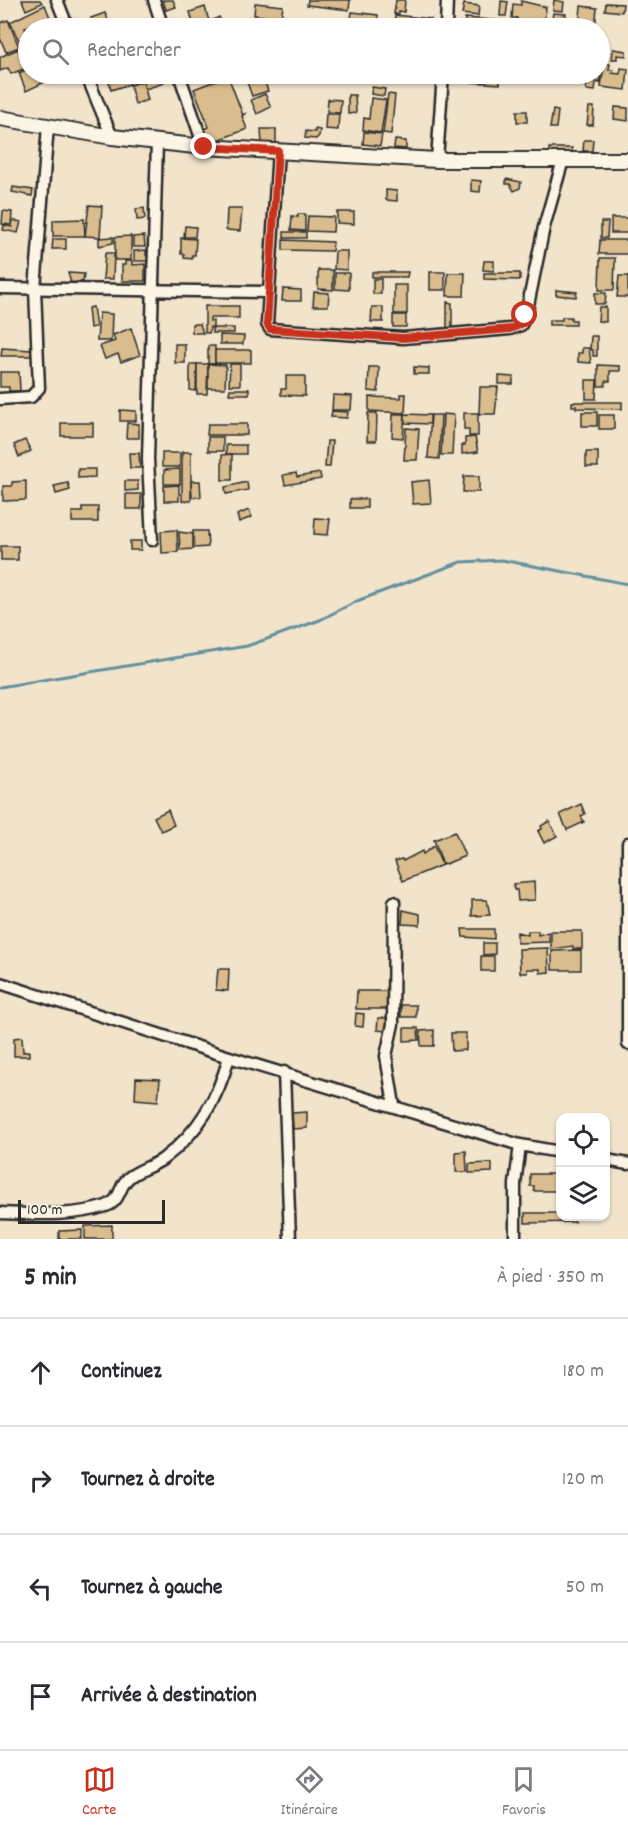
<!DOCTYPE html>
<html lang="fr">
<head>
<meta charset="utf-8">
<style>
  :root { --surface:#fff; --page:#f2f2f3; --text:#2b2b33; --muted:#7c7c81; --line:#e1e1e2; --accent:#c8321e }
  body { margin:0; font-family:Dekko,sans-serif; background:var(--page); color:var(--text) }
  .controls { position:absolute; right:18px; bottom:18px; display:grid; overflow:hidden; border-radius:12px; box-shadow:0 2px 4px #0004 }
  .controls button { width:54px; height:54px; display:grid; place-items:center; padding:0; border:0; border-bottom:2px solid var(--line); background:var(--surface); color:var(--text); font:30px sans-serif }
  .scale { position:absolute; left:18px; bottom:15px; width:147px; box-sizing:border-box; padding-left:6px; border:3px solid #2b2b2b; border-top:0; font-size:16px; line-height:21px; white-space:nowrap; color:#2b2b2b; -webkit-text-stroke:4px #fcf5e5; paint-order:stroke }
  .stop { position:absolute; width:18px; height:18px; margin:-14px; border:4px solid #c8321e; border-radius:50%; background:#fff }
  .stop.end { background:#c8321e; border-color:#fff; box-shadow:0 2px 6px #0008 }
  .list { margin:0; padding:0; list-style:none }
  h2 { display:flex; justify-content:space-between; align-items:center; height:78px; margin:0; padding:0 24px; font-size:26px }
  h2 small { font-size:20px; font-weight:400; color:var(--muted) }
  .list li { display:grid; grid-template-columns:39px 1fr auto; gap:18px; align-items:center; box-sizing:border-box; height:108px; padding:0 24px; border-top:2px solid var(--line) }
  .list b { display:block; font-size:22px; white-space:nowrap }
  .list em { font-size:20px; font-style:normal; color:var(--muted) }
  .icon { flex:none; width:33px; height:33px; fill:none; stroke:currentColor; stroke-width:2; stroke-linecap:round; stroke-linejoin:round }
  .map { position:relative; flex:none; width:628px; height:1239px; overflow:hidden }
  .search { position:absolute; background:var(--surface); box-shadow:0 2px 4px #0004; left:18px; right:18px; top:18px; height:66px; display:flex; align-items:center; gap:15px; box-sizing:border-box; padding:0 21px; border-radius:33px; color:var(--muted); font-size:22px }
  .sheet { height:510px; background:var(--surface) }
  nav { display:flex; justify-content:space-around; align-items:center; box-sizing:border-box; height:84px; border-top:2px solid var(--line); background:var(--surface); font-size:16px; color:var(--muted) }
  nav a { display:grid; justify-items:center; gap:3px }
  nav .on { color:var(--accent) }
  .map>svg:first-child { display:block }
  .lines { fill:none; stroke-linecap:round; stroke-linejoin:round }
  .stream { stroke:#62909c; stroke-width:3 }
  .building { fill:#d9bd8e; stroke:#2b2b2b; stroke-width:1.5 }
  .minor-casing { stroke:#2b2b2b; stroke-width:15 }
  .tertiary-casing { stroke:#2b2b2b; stroke-width:18 }
  .minor { stroke:#fcf5e5; stroke-width:10 }
  .tertiary { stroke:#fcf5e5; stroke-width:14 }
  .route { stroke:#c8321e; stroke-width:8 }
</style>
</head>
<body>
<div class="map">
<svg width="628" height="1239" viewBox="0 0 628 1239">
  <rect width="100%" height="100%" fill="#f2e4cb"/>
  <filter id="ink" filterUnits="userSpaceOnUse"><feTurbulence type="fractalNoise" baseFrequency=".0167" numOctaves="2"/><feDisplacementMap in="SourceGraphic" scale="12" xChannelSelector="R" yChannelSelector="G"/><feConvolveMatrix kernelMatrix="1 2 1 2 8 2 1 2 1" color-interpolation-filters="sRGB"/></filter>
  <g filter="url(#ink)">
    <g class="lines">
      <path class="stream" d="M0,687L247,646L320,620L357,601L461,562L502,560L628,584"/>
    </g>
    <g class="building">
      <path d="M22,0H40L42,3L26,10Z"/>
      <path d="M163,0H173L176,7L166,10Z"/>
      <path d="M308,0H350L349,10L307,5Z"/>
      <path d="M396,0H405L404,12L399,11V14H394Z"/>
      <path d="M554,0L564,2L563,11L553,10Z"/>
      <path d="M501,1L508,2L506,16H500Z"/>
      <path d="M521,1L546,7L544,25L516,22L517,18H512L513,4L521,5Z"/>
      <path d="M255,3L283,6L281,18L254,15Z"/>
      <path d="M606,3L623,4L622,12L605,10Z"/>
      <path d="M464,4L479,6L478,16L462,14Z"/>
      <path d="M45,5L51,20L38,26L36,22L25,28L28,41L21,45L10,22Z"/>
      <path d="M581,6L597,8L595,28H579Z"/>
      <path d="M205,7L209,21L194,26L190,12Z"/>
      <path d="M352,12L378,15L376,28L350,25Z"/>
      <path d="M105,13L108,20L93,25L91,18Z"/>
      <path d="M553,13L566,14L564,27L551,25Z"/>
      <path d="M395,15L431,19L430,28H394Z"/>
      <path d="M219,17L225,28H212L209,22Z"/>
      <path d="M465,18L506,21L505,28H465Z"/>
      <path d="M8,20L19,47L6,52L0,38V23Z"/>
      <path d="M274,21L305,23L304,28H273Z"/>
      <path d="M18,49L26,68L11,74L8,68L0,71V57Z"/>
      <path d="M613,49L626,51V56L617,55V59H612Z"/>
      <path d="M28,54V74H45L47,79L45,82L26,91L19,73L28,69L22,57Z"/>
      <path d="M604,63L610,64L609,70H613L612,73L620,74L621,68L628,69L626,90L601,87Z"/>
      <path d="M601,73L600,83L596,82L595,91L586,90L587,82L580,81V74Z"/>
      <path d="M140,74H162L164,83L145,89Z"/>
      <path d="M244,74H262L268,91L252,96Z"/>
      <path d="M456,74H484V83L456,81Z"/>
      <path d="M486,74H501L500,84L486,83Z"/>
      <path d="M127,76L130,84L111,90L109,82Z"/>
      <path d="M228,76L243,115L246,113L242,116L247,129L210,143L205,129L209,127L194,89Z"/>
      <path d="M143,81L148,100L135,104L130,85Z"/>
      <path d="M372,87L385,89L384,96L371,94Z"/>
      <path d="M265,94L271,107L257,114L251,100Z"/>
      <path d="M388,94L395,95L391,134L383,133Z"/>
      <path d="M348,95H355L356,113L348,114Z"/>
      <path d="M371,98L386,100L381,133L363,130L364,118L369,119Z"/>
      <path d="M328,99L341,100L340,113L327,112Z"/>
      <path d="M589,107H594L593,125H587Z"/>
      <path d="M615,107L628,108V121L614,119Z"/>
      <path d="M553,110L558,111L556,128H550Z"/>
      <rect x="517" y="111" width="10" height="11"/>
      <path d="M326,114H339L338,130L325,129Z"/>
      <path d="M261,129H276V144L262,145Z"/>
      <path d="M315,129L320,130L319,136L316,139L305,138L306,131L315,132Z"/>
      <path d="M364,132L382,134L380,146L363,144Z"/>
      <path d="M395,140L406,141V149L394,148Z"/>
      <path d="M584,140H593L592,151H583Z"/>
      <rect x="549" y="148" width="23" height="9"/>
      <path d="M506,179L521,182L520,188L514,191L510,184H506Z"/>
      <path d="M471,180L481,181L480,192L471,191Z"/>
      <path d="M13,187L33,190L32,196L12,192Z"/>
      <path d="M386,190L397,191V201L386,200Z"/>
      <path d="M89,205L102,206L100,237L85,236Z"/>
      <path d="M144,208L145,219L137,220L136,209Z"/>
      <path d="M227,209H242L240,231L226,230Z"/>
      <path d="M3,211L12,212L11,225L2,224Z"/>
      <path d="M337,212H354V224L337,223Z"/>
      <path d="M298,214H305V231L291,230L292,216L298,217Z"/>
      <path d="M308,216L334,217L333,232L307,231Z"/>
      <rect x="611" y="218" width="17" height="15"/>
      <path d="M84,219L85,236H53V220Z"/>
      <path d="M13,220L21,222L18,233L3,230L4,225L12,227Z"/>
      <path d="M601,222H608L607,238H601Z"/>
      <path d="M185,226L196,227L195,237H184Z"/>
      <rect x="284" y="232" width="22" height="6"/>
      <path d="M131,236V260H115V237Z"/>
      <path d="M144,236L145,247H133V237Z"/>
      <path d="M113,237V243L99,246V238Z"/>
      <path d="M181,238L196,239L195,255H192V259L184,258V254H181Z"/>
      <path d="M53,239H66V249H52Z"/>
      <path d="M283,240L333,242L332,251L283,250Z"/>
      <path d="M600,240H628V254H599Z"/>
      <path d="M146,250V255H151V261H134V251Z"/>
      <path d="M335,251H347V270L334,269Z"/>
      <path d="M105,253H114L113,279H103Z"/>
      <path d="M600,258H615L614,290H599Z"/>
      <path d="M125,261H132V265L145,264V281H122V265H125Z"/>
      <path d="M484,261H494V271L483,270Z"/>
      <path d="M318,270H333V290L318,289Z"/>
      <path d="M372,272H408L407,277H372Z"/>
      <rect x="430" y="272" width="15" height="18"/>
      <path d="M68,273L84,274L83,281L71,283Z"/>
      <path d="M335,273H349V290L335,289Z"/>
      <path d="M448,273H465L464,296H447Z"/>
      <path d="M484,273H520V280L484,279Z"/>
      <path d="M619,276H628V297H617Z"/>
      <rect x="373" y="279" width="8" height="15"/>
      <rect x="394" y="285" width="13" height="29"/>
      <path d="M283,289L301,290V301H282Z"/>
      <path d="M556,290L577,292L576,297L556,295Z"/>
      <path d="M314,292L329,293L328,306H313Z"/>
      <path d="M595,293H606L605,304H595Z"/>
      <path d="M447,302L452,303V329L447,328Z"/>
      <path d="M205,306H239V318H210V321H213V327H210L209,333H205Z"/>
      <path d="M93,307L96,327L90,328L88,308Z"/>
      <path d="M372,307H383V322H371Z"/>
      <path d="M599,307H606V322L598,321Z"/>
      <path d="M99,313L112,314L111,341H97Z"/>
      <rect x="393" y="315" width="13" height="12"/>
      <path d="M562,317H571V320H576V325H549V320H562Z"/>
      <path d="M192,324H200L203,333H192Z"/>
      <path d="M131,328L140,355L121,362L118,354L105,359L100,346L115,341L113,335Z"/>
      <rect x="212" y="328" width="22" height="5"/>
      <path d="M220,335L244,336L243,344H220Z"/>
      <path d="M591,336H597V356H593V350H590Z"/>
      <rect x="175" y="344" width="10" height="19"/>
      <rect x="208" y="346" width="7" height="18"/>
      <path d="M2,348L31,350V356H1Z"/>
      <path d="M582,348H589L591,363L578,362V353H582Z"/>
      <rect x="215" y="350" width="36" height="13"/>
      <path d="M190,364H197L196,391L190,390Z"/>
      <path d="M197,364H208L207,394H197Z"/>
      <path d="M208,364L226,365L225,388H208Z"/>
      <path d="M230,364H240V385H229Z"/>
      <path d="M598,365L620,366V371H610V381H606L605,386H598Z"/>
      <path d="M369,367H379L378,392L368,391Z"/>
      <path d="M414,367L429,368V374H414Z"/>
      <path d="M0,372H19L20,391H9V387H0Z"/>
      <path d="M286,376H305V396L281,395V389H286Z"/>
      <path d="M499,376L513,377V384H499Z"/>
      <path d="M586,380H597L596,399H586Z"/>
      <path d="M480,387H498L495,414H479Z"/>
      <path d="M230,389H249V394H229Z"/>
      <path d="M401,394H406L405,413L369,411V397L401,398Z"/>
      <path d="M333,395L352,396L351,410H332Z"/>
      <path d="M572,402H622V409L576,408V406H572Z"/>
      <path d="M120,410L136,411V421H120Z"/>
      <path d="M332,411L348,412L347,418L331,417Z"/>
      <rect x="582" y="412" width="15" height="14"/>
      <path d="M368,413H377L376,441H367Z"/>
      <path d="M464,413H478V436H469V429H464Z"/>
      <path d="M393,414H405L403,438L392,437Z"/>
      <path d="M405,414L430,415V424L405,423Z"/>
      <path d="M443,414L454,415L452,455H441Z"/>
      <path d="M431,415H441L439,459L428,458Z"/>
      <rect x="599" y="415" width="15" height="14"/>
      <rect x="61" y="423" width="32" height="13"/>
      <path d="M127,423L139,424V438H126Z"/>
      <path d="M208,424H247V435H207Z"/>
      <path d="M406,428L419,429L417,460H404Z"/>
      <rect x="208" y="437" width="15" height="14"/>
      <path d="M475,437L478,452L462,454V445H465V438Z"/>
      <path d="M25,440L31,451L19,457L14,445Z"/>
      <path d="M327,441H332L330,467H325Z"/>
      <rect x="226" y="445" width="20" height="9"/>
      <rect x="182" y="452" width="9" height="49"/>
      <rect x="586" y="452" width="12" height="15"/>
      <path d="M129,453H139L140,468H130Z"/>
      <rect x="162" y="453" width="18" height="14"/>
      <path d="M232,454V480H222V455Z"/>
      <path d="M78,469H95V477L78,478Z"/>
      <path d="M180,469V484H164V470Z"/>
      <path d="M296,473L297,477L320,473L321,479L285,485L283,475Z"/>
      <path d="M464,476H479V492H463Z"/>
      <path d="M429,480L431,503L413,504L411,482Z"/>
      <path d="M26,481V500L3,501V486H12V482Z"/>
      <path d="M125,481H138V490L125,491Z"/>
      <path d="M191,481H200L201,497H192Z"/>
      <path d="M247,482L248,490L226,494L225,487Z"/>
      <path d="M68,483L70,490L56,494L54,486Z"/>
      <path d="M179,485V501H164V486Z"/>
      <rect x="126" y="494" width="15" height="15"/>
      <rect x="350" y="499" width="17" height="9"/>
      <path d="M82,507H98V522H72V512H82Z"/>
      <path d="M249,510L252,517L239,522L237,515Z"/>
      <path d="M315,518L330,519L328,535L314,534Z"/>
      <path d="M177,530L178,552L162,553L161,531Z"/>
      <path d="M193,531H207L208,547L194,548Z"/>
      <path d="M179,532L193,534V549L180,550Z"/>
      <rect x="130" y="541" width="11" height="9"/>
      <rect x="1" y="546" width="17" height="14"/>
      <path d="M581,804L585,814L581,816L584,822L567,830L560,814Z"/>
      <path d="M168,810L174,825L161,831L154,817Z"/>
      <path d="M549,821L557,836L544,843L538,831L542,829L541,826Z"/>
      <path d="M455,832L465,856L443,865L434,840Z"/>
      <path d="M434,846L442,865L403,881L395,861L402,859L403,861L422,851L423,854Z"/>
      <path d="M534,882L535,900L518,901L517,890H514L513,884Z"/>
      <path d="M472,900H487L490,915L472,916Z"/>
      <path d="M403,910L420,914V925L402,924Z"/>
      <path d="M462,929H494V939L463,937Z"/>
      <path d="M528,931H538V935L549,932V942L517,943V932L528,935Z"/>
      <path d="M551,931H582V949H573V946L551,949Z"/>
      <path d="M483,943H495V954L483,955Z"/>
      <path d="M548,948L549,972L540,973V969H527V973H520L519,949Z"/>
      <path d="M581,950V970H552V951Z"/>
      <rect x="481" y="956" width="13" height="15"/>
      <path d="M218,969H229L228,991L216,990Z"/>
      <path d="M357,991H387V1009H356Z"/>
      <rect x="401" y="1005" width="15" height="12"/>
      <path d="M356,1013L364,1014L363,1027L355,1026Z"/>
      <path d="M378,1018H387L386,1031L377,1030Z"/>
      <path d="M404,1028H418L419,1040L404,1041Z"/>
      <path d="M434,1030V1046H421L420,1031Z"/>
      <path d="M451,1033H466V1050L452,1051Z"/>
      <path d="M22,1037L23,1052L29,1051V1056H14V1038Z"/>
      <path d="M136,1078L160,1079L158,1101L135,1099Z"/>
      <path d="M307,1112V1128L293,1129L292,1113Z"/>
      <path d="M466,1151L467,1172H456V1152Z"/>
      <path d="M492,1163V1172L469,1173V1164Z"/>
      <path d="M530,1174H558V1191H534V1186H530Z"/>
      <path d="M525,1213H560V1216H574L575,1222L525,1223Z"/>
      <path d="M112,1225V1239H85V1226Z"/>
      <path d="M82,1230V1239H59V1231Z"/>
    </g>
    <g class="lines">
      <g class="minor-casing">
        <g id="minor">
          <path d="M57,0L68,28"/>
          <path d="M154,0L163,28"/>
          <path d="M446,28L447,0"/>
          <path d="M86,74L112,137"/>
          <path d="M179,74L204,147"/>
          <path d="M278,151L267,324L270,329L403,338L510,329L521,325L526,315L544,227L563,160"/>
          <path d="M437,160L443,74"/>
          <path d="M0,288L269,292"/>
          <path d="M0,399L31,397L39,388L35,289L48,126"/>
          <path d="M152,540L148,459L157,142"/>
          <path d="M628,843V1044"/>
          <path d="M394,902L393,1024L386,1056L394,1105"/>
          <path d="M0,983L229,1057L520,1145L560,1152"/>
          <path d="M284,1072L290,1239"/>
          <path d="M606,1160L628,1164"/>
          <path d="M0,1213C34,1214 73,1217 106,1206C122,1201 118,1184 131,1176C141,1169 153,1166 163,1159C199,1132 218,1098 229,1057"/>
          <path d="M515,1239V1184L520,1145"/>
        </g>
      </g>
      <g class="tertiary-casing">
        <path id="tertiary" d="M0,118L112,137L204,147L437,160H628"/>
      </g>
      <use href="#minor" class="minor"/>
      <use href="#tertiary" class="tertiary"/>
    </g>
  </g>
  <g class="lines" filter="url(#ink)">
    <path class="route" d="M204,147L278,151L267,324L270,329L403,338L510,329L520,325L525,315"/>
  </g>
</svg>
<div class="controls">
<button><svg class="icon" aria-label="locate" viewBox="0 0 24 24"><circle cx="12" cy="12" r="6"/><path d="M12 2v4M12 18v4M2 12h4M18 12h4"/></svg></button>
<button><svg class="icon" aria-label="layers" viewBox="0 0 24 24"><path d="M12 4l9 5-9 5-9-5zM3 14l9 5 9-5"/></svg></button>
</div>
<div class="scale">100 m</div>
<div class="stop" style="left:525px;top:315px"></div>
<div class="stop end" style="left:204px;top:147px"></div>
<div class="search"><svg class="icon" aria-label="search" viewBox="0 0 24 24"><circle cx="10" cy="10" r="6"/><path d="M15 15l6 6"/></svg>Rechercher</div>
</div>
<section class="sheet">
<h2>5 min<small>À pied · 350 m</small></h2>
<ul class="list">
<li><svg class="icon" aria-label="ahead" viewBox="0 0 24 24"><path d="M12 20V5M6 11l6-6 6 6"/></svg><div><b>Continuez</b></div><em>180 m</em></li>
<li><svg class="icon" aria-label="right" viewBox="0 0 24 24"><path d="M7 20v-9h11M14 6l5 5-5 5"/></svg><div><b>Tournez à droite</b></div><em>120 m</em></li>
<li><svg class="icon" aria-label="left" viewBox="0 0 24 24"><path d="M17 20v-9H6M10 6l-5 5 5 5"/></svg><div><b>Tournez à gauche</b></div><em>50 m</em></li>
<li><svg class="icon" aria-label="arrive" viewBox="0 0 24 24"><path d="M6 21V4h12l-3 4 3 4H6"/></svg><div><b>Arrivée à destination</b></div></li>
</ul>
</section>
<nav>
<a class="on"><svg class="icon" aria-label="map" viewBox="0 0 24 24"><path d="M3 6l6-2 6 2 6-2v14l-6 2-6-2-6 2zM9 4v14M15 6v14"/></svg>Carte</a>
<a><svg class="icon" aria-label="directions" viewBox="0 0 24 24"><path d="M12 3l9 9-9 9-9-9zM9 14v-3h6M13 9l2 2-2 2"/></svg>Itinéraire</a>
<a><svg class="icon" aria-label="saved" viewBox="0 0 24 24"><path d="M7 4h10v16l-5-4-5 4z"/></svg>Favoris</a>
</nav>
</body>
</html>
